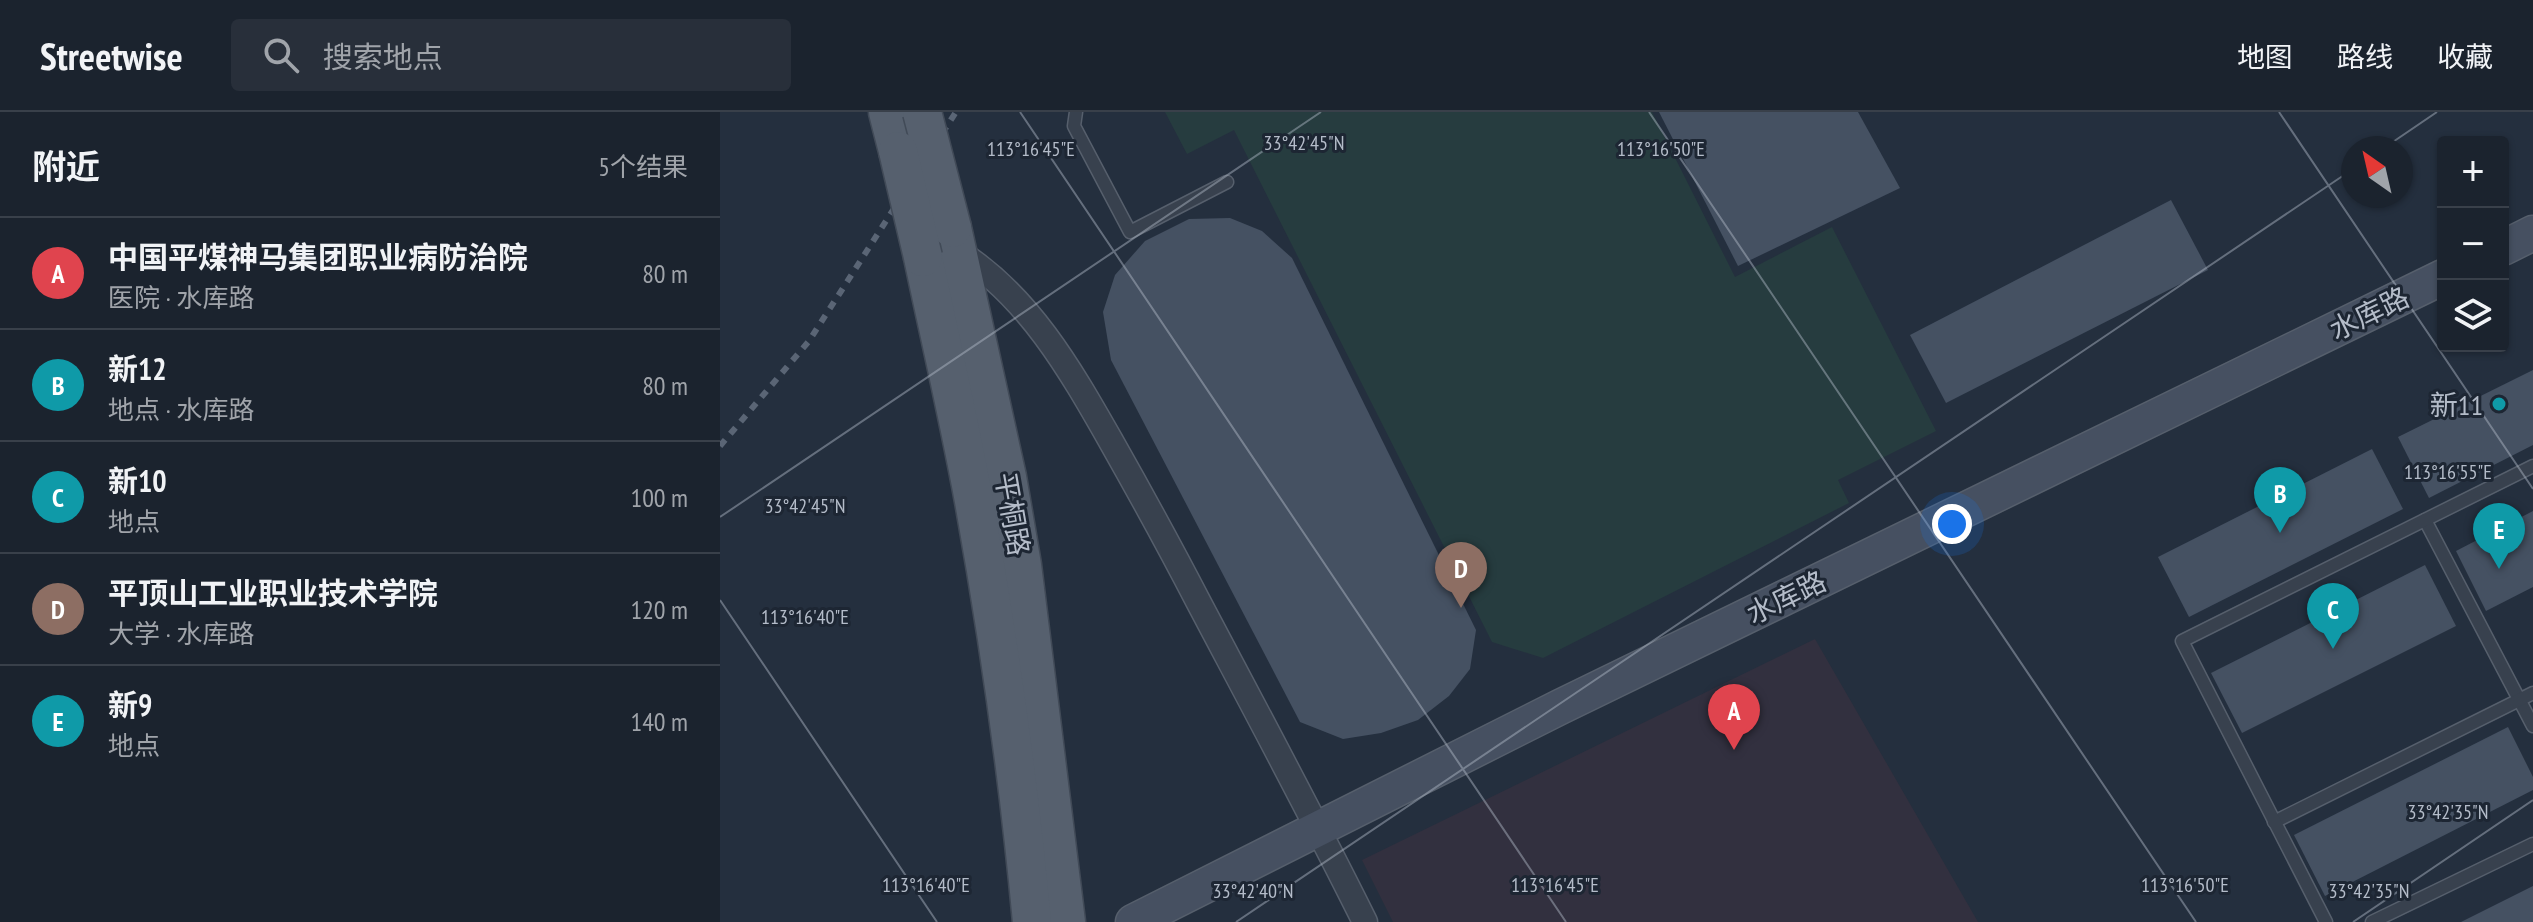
<!DOCTYPE html>
<html lang="zh">
<head>
<meta charset="utf-8">
<style>
  :root { --surface:#1b232e; --page:#282f3a; --text:#f1f3f6; --muted:#a0a4aa; --line:#39404a; --accent:#8ab4f8 }
  body { margin:0; font-family:"PT Sans Narrow","Noto Sans SC",sans-serif; background:var(--page); color:var(--text) }
  .controls { position:absolute; right:24px; top:24px; display:grid; overflow:hidden; border-radius:8px; box-shadow:0 2px 6px #0004 }
  .controls button { width:72px; height:72px; display:grid; place-items:center; padding:0; border:0; border-bottom:2px solid var(--line); background:var(--surface); color:var(--text); font:40px sans-serif }
  .compass { position:absolute; left:1621px; top:24px; width:72px; height:72px; border-radius:50%; background:var(--surface); box-shadow:0 2px 6px #0004; rotate:326deg }
  .you { position:absolute; left:1232px; top:412px; width:28px; height:28px; margin:-20px; border:6px solid #fff; border-radius:50%; background:#1a73e8; box-shadow:0 0 0 12px #1a73e833 }
  .badge { display:grid; place-items:center; width:52px; height:52px; border-radius:50%; background:var(--accent); color:#fff; font-size:26px; font-weight:700 }
  .pin { position:absolute; translate:-50% -66px; filter:drop-shadow(0 2px 4px #0008) }
  .pin::after { content:''; position:absolute; top:42px; width:28px; height:24px; background:inherit; clip-path:polygon(0 0,100% 0,50% 100%) }
  .list { margin:0; padding:0; list-style:none }
  h2 { display:flex; justify-content:space-between; align-items:center; height:104px; margin:0; padding:0 32px; font-size:34px }
  h2 small { font-size:26px; font-weight:400; color:var(--muted) }
  .list li { display:grid; grid-template-columns:52px 1fr auto; gap:24px; align-items:center; box-sizing:border-box; height:112px; padding:0 32px; border-top:2px solid var(--line) }
  .list b { display:block; font-size:30px; white-space:nowrap }
  .list p { margin:0; font-size:26px; white-space:nowrap; color:var(--muted) }
  .list em { font-size:26px; font-style:normal; color:var(--muted) }
  .icon { flex:none; width:44px; height:44px; fill:none; stroke:currentColor; stroke-width:2; stroke-linecap:round; stroke-linejoin:round }
  .map { position:relative; flex:none; width:1813px; height:810px; overflow:hidden }
  header { display:flex; align-items:center; gap:48px; box-sizing:border-box; height:112px; padding:0 40px; background:var(--surface); border-bottom:2px solid var(--line) }
  header strong { font-size:38px }
  nav { display:flex; gap:44px; margin-inline-start:auto; font-size:28px }
  .search { width:560px; height:72px; background:var(--page); display:flex; align-items:center; gap:20px; box-sizing:border-box; padding:0 28px; border-radius:8px; color:var(--muted); font-size:30px }
  main { display:flex }
  aside { flex:1; background:var(--surface) }
  .map>svg:first-child { display:block }
  .medical { fill:#32303f }
  .green { fill:#263c3f }
  .building { fill:#455162 }
  .lines { fill:none; stroke-linecap:round; stroke-linejoin:round }
  .lane-casing { stroke:#565f6c; stroke-width:15 }
  .street-casing { stroke:#565f6c; stroke-width:27 }
  .secondary-casing { stroke:#565f6c; stroke-width:37 }
  .primary-casing { stroke:#414a57; stroke-width:41 }
  .lane { stroke:#38414e; stroke-width:12 }
  .street { stroke:#38414e; stroke-width:24 }
  .secondary { stroke:#465061; stroke-width:34 }
  .primary { stroke:#56606e; stroke-width:38 }
  .rail { stroke:#5a6575; stroke-width:6; stroke-dasharray:8 8; stroke-linecap:butt }
  .primary-bridge-casing { stroke:#414a57; stroke-width:41; stroke-linecap:butt }
  .primary-bridge { stroke:#56606e; stroke-width:38 }
  .ticks { fill:none; stroke:#b4bcc9; stroke-width:2; stroke-opacity:0.45 }
  .culture-dot { fill:#0f9aa8; stroke:#1d2633; stroke-width:3 }
  .labels { text-anchor:middle; dominant-baseline:central; stroke-width:6; stroke-linejoin:round; paint-order:stroke }
  .street-label { font-size:28px; fill:#b4bcc9; stroke:#1d2633 }
  .poi-label { font-size:28px; fill:#b4bcc9; stroke:#1d2633; text-anchor:end }
  .ticks-label { font-size:20px; text-anchor:middle; fill:#b4bcc9; stroke:#1d2633; stroke-width:6; stroke-linejoin:round; paint-order:stroke }
</style>
</head>
<body>
<header>
<strong>Streetwise</strong>
<div class="search"><svg class="icon" aria-label="search" viewBox="0 0 24 24"><circle cx="10" cy="10" r="6"/><path d="M15 15l6 6"/></svg>搜索地点</div>
<nav><a>地图</a><a>路线</a><a>收藏</a></nav>
</header>
<main>
<aside>
<h2>附近<small>5个结果</small></h2>
<ul class="list">
<li><span class="badge" style="background:#e0444e">A</span><div><b>中国平煤神马集团职业病防治院</b><p>医院 · 水库路</p></div><em>80 m</em></li>
<li><span class="badge" style="background:#0f9aa8">B</span><div><b>新12</b><p>地点 · 水库路</p></div><em>80 m</em></li>
<li><span class="badge" style="background:#0f9aa8">C</span><div><b>新10</b><p>地点</p></div><em>100 m</em></li>
<li><span class="badge" style="background:#8d6e63">D</span><div><b>平顶山工业职业技术学院</b><p>大学 · 水库路</p></div><em>120 m</em></li>
<li><span class="badge" style="background:#0f9aa8">E</span><div><b>新9</b><p>地点</p></div><em>140 m</em></li>
</ul>
</aside>
<div class="map">
<svg width="1813" height="810" viewBox="0 0 1813 810">
  <rect width="100%" height="100%" fill="#242f3e"/>
  <path class="medical" d="M1095,527L1258,810H673L642,748Z"/>
  <path class="green" d="M445,0H932L1015,165L1112,115L1216,319L1118,368L1129,391L823,546L772,530L514,18L467,42Z"/>
  <g class="building">
    <path d="M939,0H1138L1180,76L1018,154Z"/>
    <path d="M1451,88L1488,158L1226,291L1190,223Z"/>
    <path d="M510,106L542,119L572,146L756,518L750,557L729,584L698,608L661,621L623,627L580,610L391,248L383,200L395,163L425,129L469,107Z"/>
    <path d="M1813,258V333L1709,386L1678,325Z"/>
    <path d="M1652,337L1683,397L1469,505L1438,445Z"/>
    <path d="M1813,399V475L1766,499L1736,439Z"/>
    <path d="M1705,453L1736,514L1522,621L1491,561Z"/>
    <path d="M1788,615L1813,665V678L1605,784L1574,723Z"/>
    <path d="M1813,774V810H1741Z"/>
  </g>
  <g class="lines">
    <g class="lane-casing">
      <g id="lane">
        <path d="M356,0L354,14L410,120L507,70"/>
        <path d="M1705,408L1813,614"/>
        <path d="M1554,710L1813,581"/>
        <path d="M1606,810L1462,529L1813,354"/>
        <path d="M1652,810L1813,732"/>
      </g>
    </g>
    <g class="street-casing">
      <path id="street" d="M237,139C309,184 351,259 392,331C422,384 451,437 479,491C535,597 592,703 645,810"/>
    </g>
    <g class="secondary-casing">
      <g id="secondary">
        <path d="M1783,136L1813,121"/>
        <path d="M413,810L840,595L1723,165"/>
      </g>
    </g>
    <g class="primary-casing">
      <g id="primary">
        <path d="M168,0L178,39"/>
        <path d="M232,116L287,365L302,453L346,810"/>
        <path d="M203,145C220,226 239,307 254,389C279,528 299,669 312,810"/>
      </g>
    </g>
    <use href="#lane" class="lane"/>
    <use href="#street" class="street"/>
    <use href="#secondary" class="secondary"/>
    <use href="#primary" class="primary"/>
    <path class="rail" d="M0,334L89,229L236,0"/>
    <g class="primary-bridge-casing">
      <g id="primary-bridge">
        <path d="M202,0L232,116"/>
        <path d="M178,39L203,145"/>
      </g>
    </g>
    <use href="#primary-bridge" class="primary-bridge"/>
  </g>
  <path class="ticks" d="M300,0L846,810M929,0L1476,810M1559,0L1813,377M1664,36L1717,0M0,405L601,0M0,488L217,810M516,810L1633,57M1633,810L1813,688"/>
  <circle class="culture-dot" cx="1779" cy="292" r="8"/>
  <g class="labels">
    <g class="street-label">
      <text transform="translate(1649 201) rotate(-26)">水库路</text>
      <text transform="translate(293 402) rotate(80)">平桐路</text>
      <text transform="translate(1066 485) rotate(-26)">水库路</text>
    </g>
    <g class="poi-label">
      <text x="1763" y="292">新11</text>
    </g>
  </g>
  <g class="ticks-label">
    <text x="584" y="38">33°42'45"N</text>
    <text x="311" y="44">113°16'45"E</text>
    <text x="941" y="44">113°16'50"E</text>
    <text x="1728" y="367">113°16'55"E</text>
    <text x="85" y="401">33°42'45"N</text>
    <text x="85" y="512">113°16'40"E</text>
    <text x="1728" y="707">33°42'35"N</text>
    <text x="206" y="780">113°16'40"E</text>
    <text x="835" y="780">113°16'45"E</text>
    <text x="1465" y="780">113°16'50"E</text>
    <text x="533" y="786">33°42'40"N</text>
    <text x="1649" y="786">33°42'35"N</text>
  </g>
</svg>
<div class="controls">
<button>+</button>
<button>−</button>
<button><svg class="icon" aria-label="layers" viewBox="0 0 24 24"><path d="M12 4l9 5-9 5-9-5zM3 14l9 5 9-5"/></svg></button>
</div>
<svg class="compass" viewBox="-18 -18 36 36"><path d="M0-13l5 13h-10z" fill="#e53935"/><path d="M0 13l5-13h-10z" fill="#a0a4aa"/></svg>
<div class="you"></div>
<div class="pin badge" style="left:1014px;top:638px;background:#e0444e">A</div>
<div class="pin badge" style="left:1560px;top:421px;background:#0f9aa8">B</div>
<div class="pin badge" style="left:1613px;top:537px;background:#0f9aa8">C</div>
<div class="pin badge" style="left:741px;top:496px;background:#8d6e63">D</div>
<div class="pin badge" style="left:1779px;top:457px;background:#0f9aa8">E</div>
</div>
</main>
</body>
</html>
